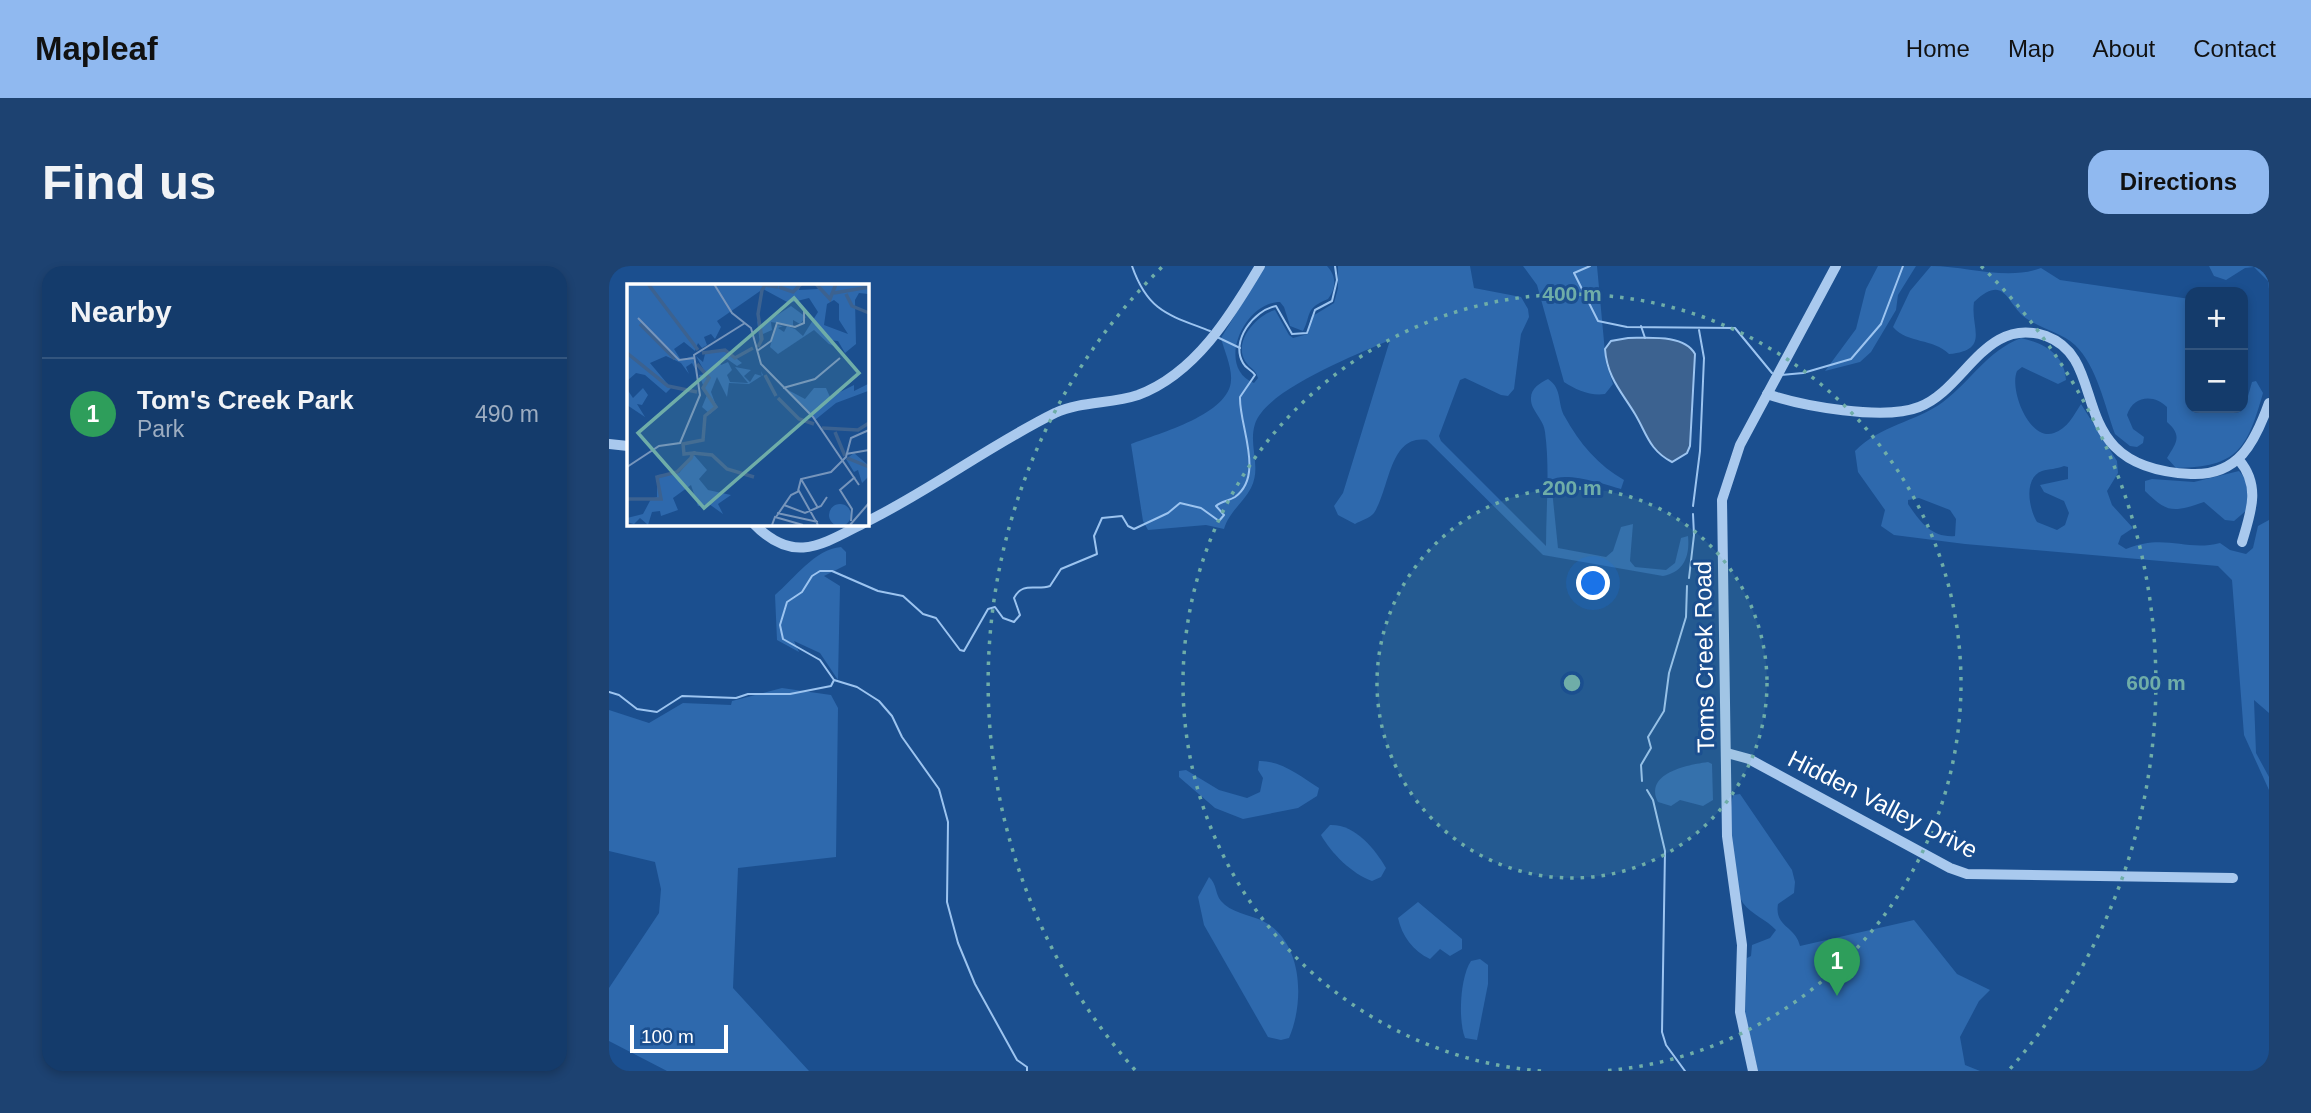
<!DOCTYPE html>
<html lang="en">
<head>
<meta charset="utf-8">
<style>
  :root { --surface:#143b6b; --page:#1d4271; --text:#f1f3f6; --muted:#9dadc1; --line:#33557e; --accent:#90b9f0 }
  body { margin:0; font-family:Arial,sans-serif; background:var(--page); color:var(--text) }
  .controls { position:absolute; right:21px; top:21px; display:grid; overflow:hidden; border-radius:14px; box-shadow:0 4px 10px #0003 }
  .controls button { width:63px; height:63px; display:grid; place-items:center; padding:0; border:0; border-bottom:2px solid var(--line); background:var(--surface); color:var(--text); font:35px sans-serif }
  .scale { position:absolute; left:21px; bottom:18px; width:98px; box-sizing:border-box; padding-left:7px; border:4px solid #fff; border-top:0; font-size:19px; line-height:24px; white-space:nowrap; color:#fff; -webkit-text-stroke:5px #1b4f8f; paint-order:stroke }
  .you { position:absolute; left:985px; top:318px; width:24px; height:24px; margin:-18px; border:5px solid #fff; border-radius:50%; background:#1a73e8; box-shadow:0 0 0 10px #1a73e833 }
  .badge { display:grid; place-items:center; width:46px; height:46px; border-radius:50%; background:var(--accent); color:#fff; font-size:23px; font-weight:700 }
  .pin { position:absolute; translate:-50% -58px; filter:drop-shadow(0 2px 4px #0008) }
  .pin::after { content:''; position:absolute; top:37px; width:24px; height:21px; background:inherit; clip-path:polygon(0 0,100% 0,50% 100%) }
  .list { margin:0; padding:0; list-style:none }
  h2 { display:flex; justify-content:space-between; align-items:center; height:91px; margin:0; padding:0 28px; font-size:30px }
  h2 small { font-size:23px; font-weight:400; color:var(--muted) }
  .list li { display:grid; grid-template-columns:46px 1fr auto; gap:21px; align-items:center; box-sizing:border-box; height:112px; padding:0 28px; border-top:2px solid var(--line) }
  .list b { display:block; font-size:26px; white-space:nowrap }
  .list p { margin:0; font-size:23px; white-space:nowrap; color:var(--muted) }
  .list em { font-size:23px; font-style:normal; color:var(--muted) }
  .map { position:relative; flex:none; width:1660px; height:805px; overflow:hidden; border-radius:21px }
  header { display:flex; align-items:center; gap:42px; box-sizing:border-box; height:98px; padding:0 35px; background:var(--accent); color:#111 }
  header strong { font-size:33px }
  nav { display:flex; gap:38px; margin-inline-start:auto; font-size:24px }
  .intro { display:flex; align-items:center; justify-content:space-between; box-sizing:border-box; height:168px; padding:0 42px }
  h1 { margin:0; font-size:49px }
  .button { padding:18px 32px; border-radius:21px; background:var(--accent); color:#111; font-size:24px; font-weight:700 }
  main { display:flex; gap:42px; padding:0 42px }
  aside { flex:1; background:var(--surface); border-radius:21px; box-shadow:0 4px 10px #0003 }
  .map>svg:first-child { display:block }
  .green { fill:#2e69ad; fill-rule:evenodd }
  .water { fill:#3c6290; stroke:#9cc4f0; stroke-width:2 }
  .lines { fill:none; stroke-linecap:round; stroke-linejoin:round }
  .stream { stroke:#9cc4f0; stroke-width:2 }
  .minor { stroke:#a9c9ee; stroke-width:10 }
  .ring { fill:none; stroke:#6fada8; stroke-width:3.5; stroke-dasharray:3.5 7 }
  .labels { text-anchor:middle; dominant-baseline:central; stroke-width:6; stroke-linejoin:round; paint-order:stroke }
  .street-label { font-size:24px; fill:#fff; stroke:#1b4f8f }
  .inset-river { fill:none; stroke:#3c6290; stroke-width:3.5 }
  .inset-road { fill:none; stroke:#7695bc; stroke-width:2 }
  .view { fill:#6fada8; fill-opacity:0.15; stroke:#6fada8; stroke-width:3.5 }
  .inset-edge { fill:none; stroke:#fff; stroke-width:3.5 }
  .centre { fill:#6fada8; stroke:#1b4f8f; stroke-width:3.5 }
  .ring-label { font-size:21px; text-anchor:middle; font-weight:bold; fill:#6fada8; stroke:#1b4f8f; stroke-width:6; stroke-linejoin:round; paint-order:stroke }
</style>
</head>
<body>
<header>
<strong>Mapleaf</strong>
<nav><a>Home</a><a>Map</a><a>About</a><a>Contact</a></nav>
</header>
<div class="intro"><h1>Find us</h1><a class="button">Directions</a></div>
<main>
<aside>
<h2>Nearby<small></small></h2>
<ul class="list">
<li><span class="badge" style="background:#2e9e5b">1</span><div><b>Tom's Creek Park</b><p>Park</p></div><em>490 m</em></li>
</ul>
</aside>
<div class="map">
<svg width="1660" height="805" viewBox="0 0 1660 805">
  <rect width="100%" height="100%" fill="#1b4f8f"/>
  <g class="green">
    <path d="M656,0H718C728,10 727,23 719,33C695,43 703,48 694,65L681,60L675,41L671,36C635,36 606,101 645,117L649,112C646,102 641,103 636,95C624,75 648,49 666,44L680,69L684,72L699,68L702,51L725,37L729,22V0H861L865,22L912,31L919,43L920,51L912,68L905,123L899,130L892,129L856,112L851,114L830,170L832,175L937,280C937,242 941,203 936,166C935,153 921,144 922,132C922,122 931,117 939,113C954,123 948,138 956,151C970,177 990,200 1015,214L1012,223C995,218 956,205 942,214L949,282L997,291L1004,285L1012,261L1024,258L1021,295L1026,301L1057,304L1066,297L1072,272L1079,270C1081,290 1075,306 1054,310L934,289L818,174C780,168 781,223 765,247C761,252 751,255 746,258L729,249L725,240L734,227L781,74C749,88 656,124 646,158C639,180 653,200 642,222C634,237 620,246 615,263L597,259L539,264L534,255L522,178C551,167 621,148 622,114C623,101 615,84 612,72Z"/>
    <path d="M914,0H988L997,97L1004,118L996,128C981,130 967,124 955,116L928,19Z"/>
    <path d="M1269,0H1307L1289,29L1287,44L1262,86L1251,96L1216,105L1247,63L1257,23Z"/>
    <path d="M1322,0C1358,0 1398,15 1432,2L1451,14L1581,33V142H1634V132L1639,130L1643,116L1647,115L1654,127C1638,183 1629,201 1567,202L1558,192C1567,177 1574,170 1558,156V141C1546,128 1524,129 1518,149L1524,163L1535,171L1534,177L1528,181L1521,180L1506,168C1496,141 1488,100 1466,79C1452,66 1429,62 1414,50C1397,35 1395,8 1365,36C1361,62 1382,84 1340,88C1324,72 1299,78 1284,61L1301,25Z"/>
    <path d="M1600,0H1660V23L1659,15L1645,1L1636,2L1617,14L1605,10Z"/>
    <path d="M1412,72C1435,77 1456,89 1457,114L1449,118L1413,101L1408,105C1400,123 1420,176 1445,167C1458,163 1465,149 1472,138L1508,195L1509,207L1498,225L1503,239L1524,262L1512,270L1509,278L1517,283C1556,267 1577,286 1611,277L1621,284L1637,288L1644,282L1649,260L1660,254V447L1645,434L1647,487L1660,511V524L1635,469L1623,314L1609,300L1356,278L1285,269L1272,260L1276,244L1249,206L1246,185C1273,158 1305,157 1334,136C1363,114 1377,86 1412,72ZM1455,200L1459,201V213L1431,219L1435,226L1455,235L1460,247L1456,259L1448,264L1428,256C1420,243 1414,212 1433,205C1440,203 1448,203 1455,200ZM1310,232L1341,244L1347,253L1346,270C1323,272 1311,256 1299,238V234Z"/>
    <path d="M1630,205C1640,215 1641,230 1639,243L1625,255L1616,254L1595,236C1565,246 1559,248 1536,225V215L1543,213L1585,216Z"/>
    <path d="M232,281L237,286V299L215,310L231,320L229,414L211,387L185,375L190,386L168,374L166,329C185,313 206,283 232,281Z"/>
    <path d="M173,422L222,429L229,442L227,591L129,602L124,722L200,805H58L0,775V722L50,647L52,623L46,596L0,585V444L40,457L74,437L122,439L123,435Z"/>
    <path d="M650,495C671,494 693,511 710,522L708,530L689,542L634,553L606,542L570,511V505L577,504L610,524L638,532L651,526L654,512L649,504Z"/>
    <path d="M1099,496L1103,498L1104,534L1094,540L1071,534L1062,540L1049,536C1035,507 1078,499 1099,496Z"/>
    <path d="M1131,528L1183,604L1186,616L1185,627L1169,638C1165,661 1187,660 1191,680L1305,654L1348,708L1381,724L1370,735L1351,771L1356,799L1371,805H1149L1136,749L1138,692L1142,690L1143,679L1161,672L1167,664C1158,654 1142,648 1134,637C1121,616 1118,553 1124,529Z"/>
    <path d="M721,559C746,558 766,583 777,602L772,611L763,615C743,608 722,587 712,569Z"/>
    <path d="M600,611C608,618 606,628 612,635C621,646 640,649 652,654C694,674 696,735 680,772L672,774L659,771L595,659L589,631Z"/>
    <path d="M809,636L853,673V683L841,690L831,683L821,693C804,685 793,670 789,652Z"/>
    <path d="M871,693L879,699V718L868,774L856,772C849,754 851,711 862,695Z"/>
  </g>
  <path class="water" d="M1019,72C1039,72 1075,68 1086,88L1081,180L1078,187L1063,196C1040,184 1038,168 1026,148C1012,125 998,111 996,83L1002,75Z"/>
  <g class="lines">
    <g class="stream">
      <path d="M523,0C539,46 560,49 601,65"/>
      <path d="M981,0L965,7L989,55L1018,61L1126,62L1163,107"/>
      <path d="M1032,60L1036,72"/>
      <path d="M608,71L631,82"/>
      <path d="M1172,109L1194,107L1242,93L1272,58L1294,0"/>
      <path d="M1084,240L1091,185L1095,92L1090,64"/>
      <path d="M1080,312L1085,269L1084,248"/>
      <path d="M225,414L248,421L270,435L283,450L293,471L330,523L339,556L338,636L349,677L366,718L408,794L418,801V805"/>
      <path d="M0,426L10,429L28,443L48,446L73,430L127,432L139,428H181L222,420L225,414L211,394L174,373L171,359L178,336L193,326L203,310L211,305H223L269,325L294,330L314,348L327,352L351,384L355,385L379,343L386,341L394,352L405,356L411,349L405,332C414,315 426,325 441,320L452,303L488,288L485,270L493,252L513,250L519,260L525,263L559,247L571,237L592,242L610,255L615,249L607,240C612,235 620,235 626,231C656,209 630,160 631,131L646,109C642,103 637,103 634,97C621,75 645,44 667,40L683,68L698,67L706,44L723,35L728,14L726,0"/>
      <path d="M1033,515L1032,499L1042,482L1039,471L1055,445L1060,407L1077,351L1078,320"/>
      <path d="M1038,524L1044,534L1056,585L1053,766L1057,779L1076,805"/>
    </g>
    <g class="minor">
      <path d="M1158,128C1193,140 1275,155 1310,141C1356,124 1376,49 1437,70C1505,95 1450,202 1582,208C1630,210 1646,176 1660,137"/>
      <path d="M0,178L19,180"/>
      <path d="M1630,194C1652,220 1642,246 1633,276"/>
      <path d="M257,256C322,224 381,179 446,147C472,135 502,138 529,129C586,108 622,49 651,0"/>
      <path d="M144,257C184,299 212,279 255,257"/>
      <path d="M1118,487L1140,493L1341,602L1358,608L1624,612"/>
      <path d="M1144,805L1131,746L1133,679L1118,570L1113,234L1131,179L1227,0"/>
    </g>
  </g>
  <circle cx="963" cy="417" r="195" fill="#6fada8" fill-opacity=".12"/>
  <g class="ring">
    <circle cx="963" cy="417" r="195"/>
    <path d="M932 805A389 389 0 1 1 994 805"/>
    <path d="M526 804A584 584 0 0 1 554 0M1372 0A584 584 0 0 1 1400 804"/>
  </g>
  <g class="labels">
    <g class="street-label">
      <text transform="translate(1095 391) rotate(-91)">Toms Creek Road</text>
      <text transform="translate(1274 538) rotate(27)">Hidden Valley Drive</text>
    </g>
  </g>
  <g transform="translate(18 18)">
    <rect width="242" height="242" fill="#1b4f8f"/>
    <path d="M0,0H174L172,6L191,5L189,0H241V10L232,9L228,16L229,60L218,69L211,57L201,56L212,64L202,60L187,46L151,70L143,63L149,41L156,42L151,44L157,48L160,42L168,45L176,52L191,28L182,14L162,19L136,5L90,37L94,43L88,55L84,50L77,53L80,61L75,64L71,59L68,67L57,58L47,65L54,76L66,72L68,85L65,79L59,83L62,90L54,79L39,72L23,79L44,104L39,109L18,91L9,89L0,97ZM207,16L212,20V36L221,50L197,41L200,20ZM164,22L179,33L173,40L166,36V42L144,38L145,46L136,50L133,60L130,36L135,47V41ZM99,66L115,79L110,82L100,75L92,76L94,81L101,78L105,86L100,91L103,98L121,99L108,83L124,86L117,92L123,98L128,90L135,92L134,87L136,91L122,100L102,99L100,113L90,93L84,108L90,124L83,130L75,123L80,111L72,91L79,90L69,72L76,78L78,70ZM241,100V107L209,119L188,136L161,106L178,115L187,104H199L203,113L227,101V107ZM0,105L6,114L16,104L21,111L15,121L10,120L18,133L0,121ZM227,169L241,181V193L235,199L231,186L227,188L219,175ZM67,171L80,186L72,195L81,206L104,211L91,220L96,230L82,220L71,222L64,201L46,214L51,226L34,232L33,227L25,228L21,241L13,234L7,240L0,238V234L16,230L24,215L30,213V191L52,189ZM202 231a11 11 0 1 1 22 0a11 11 0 1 1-22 0Z" fill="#2e69ad" fill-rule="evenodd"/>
    <path class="inset-river" d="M21,0L71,66M189,0L203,15L209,0M152,3L166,8L174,0M207,9L242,3M219,10L225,22L242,29M13,40L48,75M131,63L135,55L131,30L135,6L138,1L151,3M0,69L41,102L70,108M75,69L98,66L108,74L126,64M138,91L149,112M151,114L172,135L187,140M195,144L231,146L242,139M208,148L218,172M66,169L85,171L100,185L127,193M220,174L242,183M0,215H34L30,193L50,188L64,174L66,169L57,170L56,160L76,156L78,132L89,123L76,104L82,94L70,80"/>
    <path class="inset-road" d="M87,0L105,29L124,44L134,80L186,133L232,201M11,34L52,76L67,74M130,67L144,57L150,39L168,43L177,39V25M156,104L188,95L213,74M219,170L242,166M0,183L32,162L53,159L73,111L67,71L118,39M174,195L191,224M171,207L174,195L204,188L219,173L224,154L242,146M157,221L178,229L194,222L200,213M150,229L191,238M149,233L164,211L172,207L191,241M224,237L225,225L213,206L228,193M145,241L148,233L176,241M223,241L242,219"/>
    <path class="view" d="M167,14L232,89L77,224L11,149Z"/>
    <rect width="242" height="242" class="inset-edge"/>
  </g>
  <circle cx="963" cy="417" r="10" class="centre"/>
  <g class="ring-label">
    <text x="963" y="35">400 m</text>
    <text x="963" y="229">200 m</text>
    <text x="1547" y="424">600 m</text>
  </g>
</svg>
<div class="controls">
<button>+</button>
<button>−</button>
</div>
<div class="scale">100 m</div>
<div class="you"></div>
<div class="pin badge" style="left:1228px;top:730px;background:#2e9e5b">1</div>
</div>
</main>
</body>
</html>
